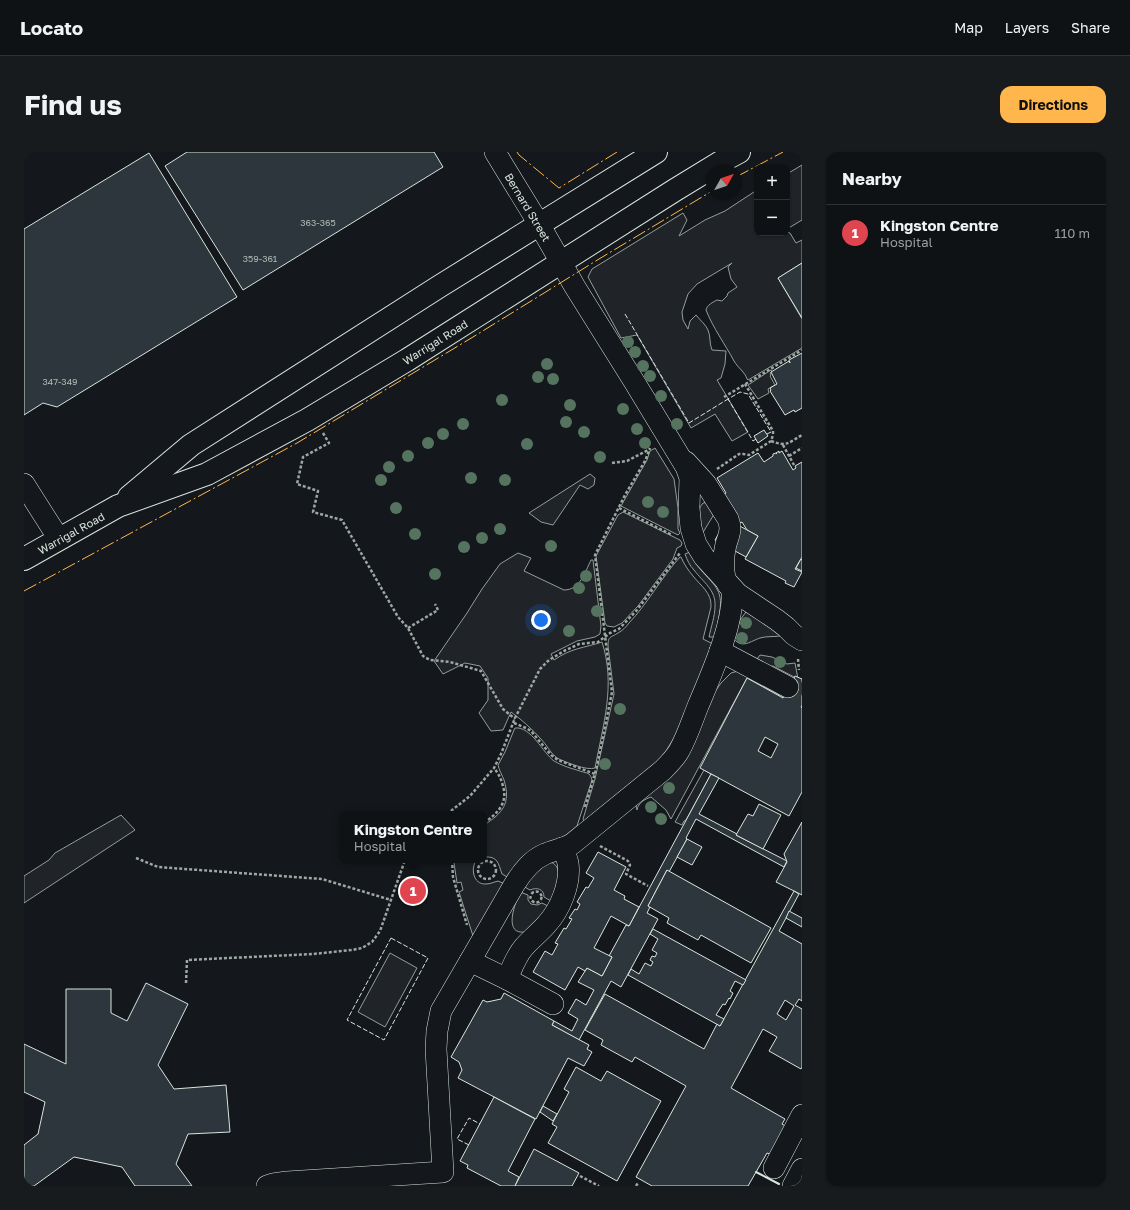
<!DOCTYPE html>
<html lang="en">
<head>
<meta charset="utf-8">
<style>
  :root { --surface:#0f1215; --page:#181b1e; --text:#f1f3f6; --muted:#9b9ea0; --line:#2f3234; --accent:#ffb74d }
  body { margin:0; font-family:"Golos Text",sans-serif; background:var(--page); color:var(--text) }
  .controls { position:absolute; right:12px; top:12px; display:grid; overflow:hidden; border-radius:8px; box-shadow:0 1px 3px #0004 }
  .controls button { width:36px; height:36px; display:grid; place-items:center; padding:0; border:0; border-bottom:1px solid var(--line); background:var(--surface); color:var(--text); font:20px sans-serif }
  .compass { position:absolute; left:682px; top:12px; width:36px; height:36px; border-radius:50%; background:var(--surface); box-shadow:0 1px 3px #0004; rotate:50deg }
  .you { position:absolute; left:517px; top:468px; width:14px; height:14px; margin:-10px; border:3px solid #fff; border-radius:50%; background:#1a73e8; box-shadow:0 0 0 6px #1a73e833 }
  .badge { display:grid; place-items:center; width:26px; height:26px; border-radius:50%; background:var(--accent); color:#fff; font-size:13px; font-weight:700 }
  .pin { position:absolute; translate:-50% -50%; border:2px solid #fff; box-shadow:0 1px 4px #0006 }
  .popup { position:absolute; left:315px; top:659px; width:148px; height:52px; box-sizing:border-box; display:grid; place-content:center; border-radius:8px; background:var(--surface); filter:drop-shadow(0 1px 3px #0005); font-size:13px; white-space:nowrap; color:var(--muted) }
  .popup b { font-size:15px; color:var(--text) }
  .popup::after { content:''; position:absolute; left:50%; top:100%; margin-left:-8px; border:8px solid transparent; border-top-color:var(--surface) }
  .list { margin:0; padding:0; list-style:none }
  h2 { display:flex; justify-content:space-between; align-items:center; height:52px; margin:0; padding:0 16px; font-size:17px }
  h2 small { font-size:13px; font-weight:400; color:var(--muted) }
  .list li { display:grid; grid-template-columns:26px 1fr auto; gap:12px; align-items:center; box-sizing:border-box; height:56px; padding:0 16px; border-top:1px solid var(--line) }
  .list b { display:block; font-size:15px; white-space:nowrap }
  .list p { margin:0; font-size:13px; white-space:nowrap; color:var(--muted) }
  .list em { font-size:13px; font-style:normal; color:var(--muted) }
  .map { position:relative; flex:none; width:778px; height:1034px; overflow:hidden; border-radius:12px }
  header { display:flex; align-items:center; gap:24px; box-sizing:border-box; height:56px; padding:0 20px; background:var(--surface); border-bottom:1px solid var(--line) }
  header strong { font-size:19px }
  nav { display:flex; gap:22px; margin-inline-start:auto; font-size:14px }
  .intro { display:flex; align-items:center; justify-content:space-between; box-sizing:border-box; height:96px; padding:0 24px }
  h1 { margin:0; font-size:28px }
  .button { padding:10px 18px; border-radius:12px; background:var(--accent); color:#111; font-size:14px; font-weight:700 }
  main { display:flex; gap:24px; padding:0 24px }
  aside { flex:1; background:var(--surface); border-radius:12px; box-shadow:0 1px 3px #0004 }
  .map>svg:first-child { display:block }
  .green { fill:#202428; stroke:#939e99 }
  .building { fill:#2c363c; stroke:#d8e6dc; fill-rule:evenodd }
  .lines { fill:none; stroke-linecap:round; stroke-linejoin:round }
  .minor-tunnel { stroke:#313739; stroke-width:21; stroke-dasharray:21 10; stroke-linecap:butt }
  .minor-casing { stroke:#d8e6dc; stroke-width:22 }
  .highway-casing { stroke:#d8e6dc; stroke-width:24 }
  .path { stroke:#9da8a2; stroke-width:2.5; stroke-dasharray:3 2; stroke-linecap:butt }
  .minor { stroke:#14181c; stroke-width:21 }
  .highway { stroke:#14181c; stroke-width:22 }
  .fence { stroke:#d8e6dc; stroke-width:1; stroke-dasharray:5 2; stroke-linecap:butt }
  .wall { stroke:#d8e6dc; stroke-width:2 }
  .power { stroke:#ffb74d; stroke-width:1; stroke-dasharray:14 3 2 3; stroke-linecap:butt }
  .tree { fill:#55745f }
  .labels { text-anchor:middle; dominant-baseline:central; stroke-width:3; stroke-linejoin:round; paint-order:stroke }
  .number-label { font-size:9px; fill:#adbab4 }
  .street-label { font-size:11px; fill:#d8e6dc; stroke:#14181c }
</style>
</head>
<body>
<header>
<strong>Locato</strong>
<nav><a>Map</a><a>Layers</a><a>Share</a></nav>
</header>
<div class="intro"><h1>Find us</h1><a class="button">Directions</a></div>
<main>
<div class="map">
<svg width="778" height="1034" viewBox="0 0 778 1034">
  <rect width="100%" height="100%" fill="#14181c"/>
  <g class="green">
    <path d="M778,13V68L763,77V22Z"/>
    <path d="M733,38V81H763V80L766,81L772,91L778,88V111L754,126L778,167V196L724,228L723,227C721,220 714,216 710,209C701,192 689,176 682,158C683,153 689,150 693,148L698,149L703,144L704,141L713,135L707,127L704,115L708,111L673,132L664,142L658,160L659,168L664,177L666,169L672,163C676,168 682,173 684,178C687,185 685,191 688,198L702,199L701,212L697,226L693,228L724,280L708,289L691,262L667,276L613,183L597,186L564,125L568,117L659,61L663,68L655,84L681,68L701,59Z"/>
    <path d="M747,218L748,220L746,221L747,223L746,224L751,233L744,237L745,241L734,247L724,233Z"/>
    <path d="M631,296L650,327L654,356V377L656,381L654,383L597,354L623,308L626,299Z"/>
    <path d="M566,322L571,326L570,333L564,337L556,333L529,373L517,370L505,361Z"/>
    <path d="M684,350L692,359L678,382C676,373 671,359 679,351Z"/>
    <path d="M599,360L656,388L658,391L657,394L653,396L649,407L614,454L598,471L590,475L583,474L581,471L572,404L594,363Z"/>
    <path d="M666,400C669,406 672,412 677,418C692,435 700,439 695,464C694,471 693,479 690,485H685C687,475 691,464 691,454C692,438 679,430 670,418C666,414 663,408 661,402Z"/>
    <path d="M494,401L507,406L500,419L540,438C556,438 561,420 567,408H569L577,474L576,482L571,485L553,489L527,502L530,508C547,496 560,496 578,490C592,533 579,573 571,616C563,619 541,610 533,606C526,601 523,593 517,587C508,577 498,568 487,560L479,578L467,579L455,561L464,548V526L456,514L441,511L419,522L410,509L443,461L458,437L476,412Z"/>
    <path d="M656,405H657C660,412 664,418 669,424C677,434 688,441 687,455L679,487L687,491L688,493L653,581L642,599L634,609L560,669L559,667L571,627L590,542L584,494C584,484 586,486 594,481C598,479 602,475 605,471C624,451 637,426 656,405Z"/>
    <path d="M722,460L754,480L756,482V484C749,485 743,484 736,486C727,489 718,497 710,487L716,468Z"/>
    <path d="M736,503L748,505L763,512L771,511L774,527L749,514L742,515L733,507Z"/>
    <path d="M714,519L761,541L759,545L723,526L647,667L642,658L627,645C621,647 614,651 613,658L612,654L697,531L707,521Z"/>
    <path d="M491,576C507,574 519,601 530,609C537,613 545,616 553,618C557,620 562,620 565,622C567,624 567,625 568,628L553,674L542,683L532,688L485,726L478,722C474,711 474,704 460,705V673C479,661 487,651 480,628C478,623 475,618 474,613L481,600L490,578Z"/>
    <path d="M680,618L687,622L662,668L660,669L658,673L651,670Z"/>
    <path d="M97,663L111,678L0,751V724L25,708L31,701Z"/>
    <path d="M433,708H453C446,715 449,733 462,732C466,732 470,730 474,729L481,732L449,784L435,740L439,738L437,730L433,731L430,711Z"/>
    <path d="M527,710C542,717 531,738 527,749L520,745C520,737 513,735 506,738L499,734L514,717Z"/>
    <path d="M496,740L504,743V748L507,752L513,753L518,751L524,754V756L501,780C478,783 492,749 496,740Z"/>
    <path d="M366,801L393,816L361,875L334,860Z"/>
  </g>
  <g class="building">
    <path d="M163,0H410L419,15L219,138L141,14Z"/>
    <path d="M125,1L213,145L33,255L19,251L0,263V77Z"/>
    <path d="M778,111V166L754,126Z"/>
    <path d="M778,201V256L771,260L770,258L761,263L746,239L747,238L746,236L753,232L747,220L765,209L766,211L765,208Z"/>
    <path d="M740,278L744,284L734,291L730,284Z"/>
    <path d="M755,299V301L758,299L769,318L772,316L771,314L778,310V405L771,417L778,420L770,435L761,431L762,429L721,407L734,384L723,378L718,370L716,371L699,343L702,341L693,326L734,301L740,310L749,304V302L752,301L753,302L752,301Z"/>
    <path d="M703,367L734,384L722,405L691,388Z"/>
    <path d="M777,407L778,408V419L772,416Z"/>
    <path d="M771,524L778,527V553L777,555L778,556V640L765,664L676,616L723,526L759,546ZM741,585L754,592L747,606L734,599Z"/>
    <path d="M687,622L695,626L675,662L713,682L712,683L763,709L760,715L672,667L662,686L663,687L645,720L643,718L624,754L626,755L623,761L634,767L597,835L587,829L555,888L528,873L530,869L548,879L554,867L544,861L552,847L562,853L570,838L554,830L563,816L578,824L588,805L585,804L602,773L605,774Z"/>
    <path d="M735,652L757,663L739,697L712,683L724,662L729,664Z"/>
    <path d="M778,670V743L752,730L763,710L760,702Z"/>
    <path d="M663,687L678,695L668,713L653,705Z"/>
    <path d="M574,700L602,715L590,738L601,744L600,747L615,755L605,774L587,764L570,796L588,805L578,824L563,816L561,819L554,815L541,838L509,820L521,799L528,803L534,792L531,791L540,776L542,777L548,767L545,766L551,757L553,758L556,752L553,750L562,735L564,736L570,726L562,721Z"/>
    <path d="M643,718L747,776L727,811L677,783L674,788L643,771L645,766L624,754Z"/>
    <path d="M770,739L775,742L755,779L778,792V849L775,847L771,853L778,857V915L777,917L745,899L753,885L739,877L707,936L761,967L758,972L763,975L748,1003L743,1001L724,1034H628L612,1025L662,934L611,905L608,910L577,893L579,888L561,878L581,842L680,897L693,872L696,874ZM761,848L770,854L762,868L753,862Z"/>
    <path d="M765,759L778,766V775L762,766Z"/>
    <path d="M629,777L722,828L719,833L711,829L706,839L709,841L706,847L705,846L701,853L699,852L692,863L700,867L696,874L604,823L607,817L615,822L621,811L627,814L629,810L626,808L628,804L631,805L633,801L628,798L634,787L626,782Z"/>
    <path d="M122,831L164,852L134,913L150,937L202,933L206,980L164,982L152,1012L168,1034H111L98,1015L50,1005L10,1034H0V993L14,982L21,950L0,940V892L42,912V837H87V861L103,869Z"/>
    <path d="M480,841L530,869L528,873L565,893L563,897L568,900L560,914L544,906L512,967L434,926L438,918L435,910L427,905L459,848L463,850L477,847Z"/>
    <path d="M552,915L577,929L583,919L637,949L593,1029L524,991L533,975L528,972L545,940L540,937Z"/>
    <path d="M470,945L511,967L484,1019L495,1025L491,1034H477L443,1016L444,1013L436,1009Z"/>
    <path d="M519,954L533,962L529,969L516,960Z"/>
    <path d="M510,997L555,1021L548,1034H491Z"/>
  </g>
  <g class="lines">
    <path class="minor-tunnel" d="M764,535L778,542"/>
    <g class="minor-casing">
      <g id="minor">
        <path d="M471,0L515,72L551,135L611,231L662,315L666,326L665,356L667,376L672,392L680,405L714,442L753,468L762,475L770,483L778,488"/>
        <path d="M662,310L682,332L704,367C708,377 705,383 702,392C699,404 698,423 704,433"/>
        <path d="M0,332L35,387"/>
        <path d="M696,499L764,535"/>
        <path d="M446,809L483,827C488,816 492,804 500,795C507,787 515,781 522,773C536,758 547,732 544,711C543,706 541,701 538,696"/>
        <path d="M483,827L529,852"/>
        <path d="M750,1016L778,963"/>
        <path d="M243,1034L249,1032L263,1030L419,1020L412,897L413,879L417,859L490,733C498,720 507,708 521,702C530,698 539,697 548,692L639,618C645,612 651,606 655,599C663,585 668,569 674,554C687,523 711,470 708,437"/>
        <path d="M769,1034L778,1017"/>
      </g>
    </g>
    <g class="highway-casing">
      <g id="highway">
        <path d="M105,345L167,293L416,134L632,0"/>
        <path d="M0,407L94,354L183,322L283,268L383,208L651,38L700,8L715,0"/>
      </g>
    </g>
    <g class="path">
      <path d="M700,245L778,198"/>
      <path d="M299,281L305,291L279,305L273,332L294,339L289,360L318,368L374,465L384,476L399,504L406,508L426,510L457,519L479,557L491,567"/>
      <path d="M747,289C763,295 764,291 778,283"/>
      <path d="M759,293L770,313"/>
      <path d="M765,304L778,296"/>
      <path d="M588,311L603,309L626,297"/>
      <path d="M693,317L715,302H719L725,303L747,289L749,283V279L721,232"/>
      <path d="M595,356L648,383"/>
      <path d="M384,476L414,458L411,452"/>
      <path d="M774,507L775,518"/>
      <path d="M490,571L502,576L507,579L527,603L534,608L571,622"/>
      <path d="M561,655L573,614L588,540L571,403L601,343L621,309L626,296"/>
      <path d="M423,662L446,644L470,616L477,602L491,566L516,517L525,508L540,499L555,492L574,490L586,481L595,477L613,458L656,401"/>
      <path d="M460,671C474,661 484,651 479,634C477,627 475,622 470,616"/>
      <path d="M576,694L604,709L606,713L602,722L624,734"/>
      <path d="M112,706L134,715L298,727L367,748"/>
      <path d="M428,708L429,725L443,773"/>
      <circle cx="463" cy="718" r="9"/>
      <circle cx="512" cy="745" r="5.5"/>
      <path d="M162,831L163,808L289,802L328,798L338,796L348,790L356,779L381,708"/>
      <path d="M556,1024L575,1034"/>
      <path d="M612,1034L614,1031"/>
    </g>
    <use href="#minor" class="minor"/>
    <use href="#highway" class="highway"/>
    <g class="fence">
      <path d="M601,162L665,271L704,247"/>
      <path d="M732,287L729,289L704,247L716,240L724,242L747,280L743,282"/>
      <path d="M367,786L404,806L360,888L323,868Z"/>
      <path d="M445,993L433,987L445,966L456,972"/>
    </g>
    <path class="wall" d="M732,1020L755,1032"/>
    <g class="power">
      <path d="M493,0L495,3L535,36L593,0"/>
      <path d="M712,25L759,0"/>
      <path d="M0,439L273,291L449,185L575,107L688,39"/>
    </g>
  </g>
  <g class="tree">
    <circle cx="604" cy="190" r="6"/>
    <circle cx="611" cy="200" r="6"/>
    <circle cx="523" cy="212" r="6"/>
    <circle cx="619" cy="214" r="6"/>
    <circle cx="626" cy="224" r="6"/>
    <circle cx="514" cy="225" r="6"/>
    <circle cx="529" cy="227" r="6"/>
    <circle cx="637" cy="244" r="6"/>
    <circle cx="478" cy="248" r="6"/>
    <circle cx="546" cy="253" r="6"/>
    <circle cx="599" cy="257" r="6"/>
    <circle cx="542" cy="270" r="6"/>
    <circle cx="439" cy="272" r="6"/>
    <circle cx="653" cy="272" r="6"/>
    <circle cx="613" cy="277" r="6"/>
    <circle cx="560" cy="280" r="6"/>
    <circle cx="419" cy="282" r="6"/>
    <circle cx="404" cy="291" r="6"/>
    <circle cx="621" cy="291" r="6"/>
    <circle cx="503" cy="292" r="6"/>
    <circle cx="384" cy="304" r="6"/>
    <circle cx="576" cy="305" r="6"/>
    <circle cx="365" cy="315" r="6"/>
    <circle cx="447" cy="326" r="6"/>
    <circle cx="357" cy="328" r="6"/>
    <circle cx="481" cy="328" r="6"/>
    <circle cx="624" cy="350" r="6"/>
    <circle cx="372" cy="356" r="6"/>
    <circle cx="639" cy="360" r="6"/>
    <circle cx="476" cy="377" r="6"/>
    <circle cx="391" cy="382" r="6"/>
    <circle cx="458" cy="386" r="6"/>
    <circle cx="527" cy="394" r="6"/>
    <circle cx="440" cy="395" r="6"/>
    <circle cx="411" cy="422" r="6"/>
    <circle cx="562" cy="424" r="6"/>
    <circle cx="555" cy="436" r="6"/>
    <circle cx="573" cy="459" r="6"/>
    <circle cx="722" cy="471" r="6"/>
    <circle cx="545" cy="479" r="6"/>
    <circle cx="718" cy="486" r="6"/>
    <circle cx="756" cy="510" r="6"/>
    <circle cx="596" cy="557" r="6"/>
    <circle cx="581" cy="612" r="6"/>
    <circle cx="645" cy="636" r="6"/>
    <circle cx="627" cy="655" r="6"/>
    <circle cx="637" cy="667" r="6"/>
  </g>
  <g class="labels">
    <g class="number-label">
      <text x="294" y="70">363-365</text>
      <text x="236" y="106">359-361</text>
      <text x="36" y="229">347-349</text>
    </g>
    <g class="street-label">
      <text transform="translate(504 55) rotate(59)">Bernard Street</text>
      <text transform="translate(411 190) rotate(-32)">Warrigal Road</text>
      <text transform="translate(47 381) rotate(-29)">Warrigal Road</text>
    </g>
  </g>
</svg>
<div class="controls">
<button>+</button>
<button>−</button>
</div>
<svg class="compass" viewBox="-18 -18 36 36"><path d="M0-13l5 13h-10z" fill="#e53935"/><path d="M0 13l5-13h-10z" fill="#9b9ea0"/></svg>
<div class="you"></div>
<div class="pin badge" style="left:389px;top:739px;background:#e0444e">1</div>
<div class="popup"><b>Kingston Centre</b>Hospital</div>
</div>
<aside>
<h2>Nearby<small></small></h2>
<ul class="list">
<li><span class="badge" style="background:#e0444e">1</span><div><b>Kingston Centre</b><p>Hospital</p></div><em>110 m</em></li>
</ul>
</aside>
</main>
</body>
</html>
